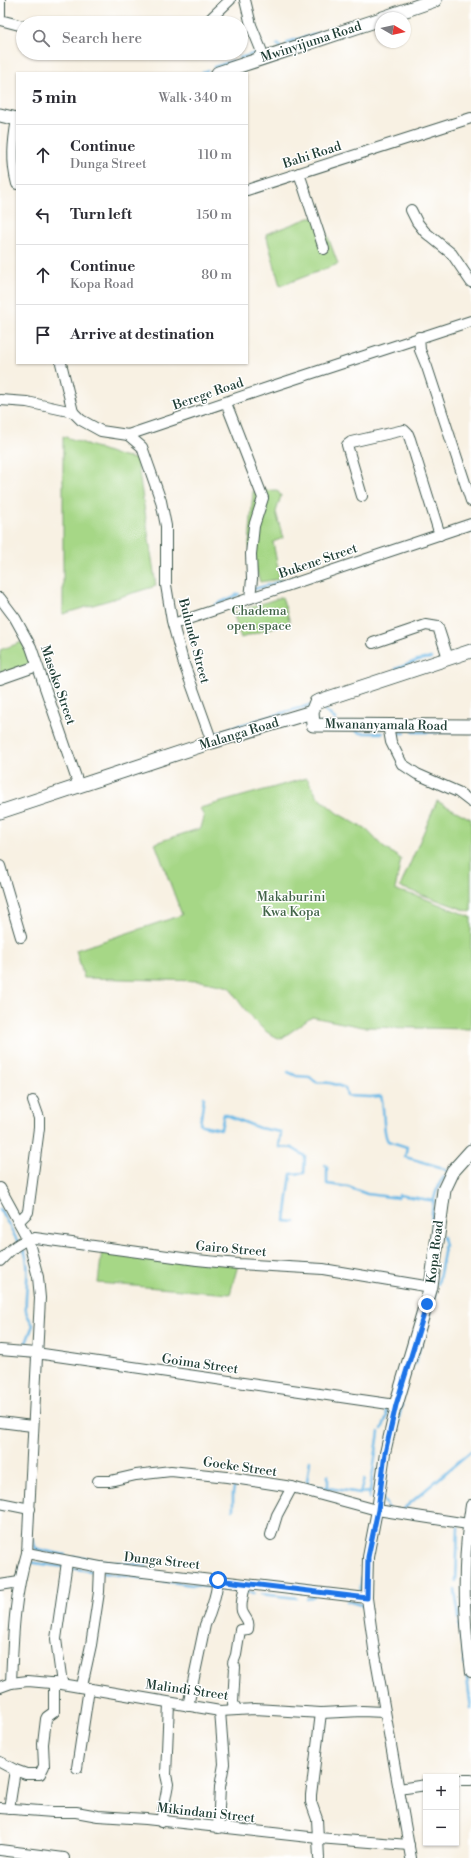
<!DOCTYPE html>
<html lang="en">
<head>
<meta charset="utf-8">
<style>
  :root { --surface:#fff; --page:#f2f2f3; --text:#2b2b33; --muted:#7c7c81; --line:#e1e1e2 }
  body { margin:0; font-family:"Libre Bodoni",serif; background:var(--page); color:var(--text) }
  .controls { position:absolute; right:12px; bottom:12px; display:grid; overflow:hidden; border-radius:0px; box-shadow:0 1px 3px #0004 }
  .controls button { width:36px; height:36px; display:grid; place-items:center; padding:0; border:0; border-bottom:1px solid var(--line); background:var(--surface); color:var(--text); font:20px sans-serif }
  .compass { position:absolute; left:375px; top:12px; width:36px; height:36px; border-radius:50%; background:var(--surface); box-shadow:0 1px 3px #0004; rotate:99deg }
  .stop { position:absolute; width:12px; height:12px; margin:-9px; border:3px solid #1a73e8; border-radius:50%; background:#fff }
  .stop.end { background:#1a73e8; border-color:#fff; box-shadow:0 1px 4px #0008 }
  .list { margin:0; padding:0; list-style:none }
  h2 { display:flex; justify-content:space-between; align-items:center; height:52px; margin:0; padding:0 16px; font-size:17px }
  h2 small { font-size:13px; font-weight:400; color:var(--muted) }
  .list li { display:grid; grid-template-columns:26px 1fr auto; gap:12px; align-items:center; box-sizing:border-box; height:60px; padding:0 16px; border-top:1px solid var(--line) }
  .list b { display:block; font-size:15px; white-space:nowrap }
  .list p { margin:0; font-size:13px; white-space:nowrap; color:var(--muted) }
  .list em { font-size:13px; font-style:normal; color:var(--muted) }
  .icon { flex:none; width:22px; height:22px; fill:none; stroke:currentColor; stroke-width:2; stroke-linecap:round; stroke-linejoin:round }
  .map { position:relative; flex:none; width:471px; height:1858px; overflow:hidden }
  .search { position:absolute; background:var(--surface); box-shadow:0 1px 3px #0004; left:16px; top:16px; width:232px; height:44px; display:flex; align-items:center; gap:10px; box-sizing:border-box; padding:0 14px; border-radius:22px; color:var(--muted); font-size:15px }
  .panel { position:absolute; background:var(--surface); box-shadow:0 1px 3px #0004; left:16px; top:72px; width:232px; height:292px; border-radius:0px }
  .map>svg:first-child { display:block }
  .green { fill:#a6d786; stroke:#628a5d }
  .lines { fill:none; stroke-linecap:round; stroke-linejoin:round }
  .stream { stroke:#6cb9e6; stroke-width:2.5 }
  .minor-casing { stroke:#40584e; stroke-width:12 }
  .tertiary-casing { stroke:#40584e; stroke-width:15 }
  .minor { stroke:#fff; stroke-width:10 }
  .tertiary { stroke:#fff; stroke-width:13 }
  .route { stroke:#1a73e8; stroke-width:5 }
  .labels { text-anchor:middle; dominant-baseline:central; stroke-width:3; stroke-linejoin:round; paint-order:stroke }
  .street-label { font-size:13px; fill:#1f3d34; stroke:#fff }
  .park-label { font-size:13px; fill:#416448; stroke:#fff }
</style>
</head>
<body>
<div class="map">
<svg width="471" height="1858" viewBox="0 0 471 1858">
  <rect width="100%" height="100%" fill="#fff"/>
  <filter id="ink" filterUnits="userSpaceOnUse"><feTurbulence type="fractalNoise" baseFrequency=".025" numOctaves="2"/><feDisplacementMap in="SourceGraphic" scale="8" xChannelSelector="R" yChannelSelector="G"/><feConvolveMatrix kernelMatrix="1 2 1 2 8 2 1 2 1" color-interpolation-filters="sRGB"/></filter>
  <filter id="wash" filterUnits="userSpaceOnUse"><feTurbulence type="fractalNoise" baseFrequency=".012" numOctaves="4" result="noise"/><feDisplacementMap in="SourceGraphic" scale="16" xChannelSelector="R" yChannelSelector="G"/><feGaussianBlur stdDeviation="0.9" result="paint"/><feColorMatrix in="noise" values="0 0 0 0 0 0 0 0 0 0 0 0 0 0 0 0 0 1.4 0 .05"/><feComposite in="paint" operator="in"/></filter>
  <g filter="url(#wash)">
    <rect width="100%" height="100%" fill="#f8f1e3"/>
    <g class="green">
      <path d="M309,218H321L338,264L280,286L266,234Z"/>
      <path d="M63,436L123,457L137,459L156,586L63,614Z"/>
      <path d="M277,490L281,496L276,512L283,538L273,542L280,579L260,582L249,545L253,491Z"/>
      <path d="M282,597L290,622L241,638L233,613Z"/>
      <path d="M22,642L30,664L0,675V650Z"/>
      <path d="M307,778L317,796L337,813L367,830L383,847L401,859L395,890L421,897L471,917V1029L363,1027L312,1017L282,1038C266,1040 237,1001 230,987L201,981L84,978L76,950L182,915L155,843L201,828L204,817L200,808Z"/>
      <path d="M437,801L471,819V912L400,887Z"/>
      <path d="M102,1250L238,1265L230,1294L98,1283Z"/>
    </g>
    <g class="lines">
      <g class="stream">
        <path d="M277,45L279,44L280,47"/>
        <path d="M287,45L288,42L323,32"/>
        <path d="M240,58L259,52"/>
        <path d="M214,67L233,61"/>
        <path d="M202,73L208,70"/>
        <path d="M467,531H471"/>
        <path d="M254,589L291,579"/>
        <path d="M215,605L239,594"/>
        <path d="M396,669L418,660L431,658"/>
        <path d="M319,705L336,720"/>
        <path d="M356,731L361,733H383"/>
        <path d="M413,732H451"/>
        <path d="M392,733H405"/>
        <path d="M213,735L234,727L310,705"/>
        <path d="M288,1072L297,1076L310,1077C317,1086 321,1081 330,1083C335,1084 340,1086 345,1088L347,1096L370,1097L381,1096C385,1108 382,1133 388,1141L407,1147L405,1157L440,1167L447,1171"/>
        <path d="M204,1097L200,1124L202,1125L221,1129L224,1114L259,1128L281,1132L279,1147L292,1148L305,1156L304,1173L291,1174L285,1221L295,1222"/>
        <path d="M325,1165L327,1167V1184L348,1187L367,1194L398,1198L399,1195L435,1201"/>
        <path d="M0,1209L18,1242"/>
        <path d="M432,1234C431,1216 432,1191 444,1177"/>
        <path d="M21,1246C33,1259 24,1294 26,1311C27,1316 31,1321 33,1325L24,1348"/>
        <path d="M438,1284L444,1253L443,1247L445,1246L443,1237"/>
        <path d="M415,1364L435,1294"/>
        <path d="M382,1429L387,1416L385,1406"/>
        <path d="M391,1442L394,1438L402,1405"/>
        <path d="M310,1461L307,1481L309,1485L360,1493L371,1492"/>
        <path d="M232,1482L235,1484L233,1493V1509"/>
        <path d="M328,1488V1475"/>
        <path d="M360,1493L364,1479"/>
        <path d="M369,1498L379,1432"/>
        <path d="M382,1498L389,1509"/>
        <path d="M401,1511L471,1451"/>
        <path d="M33,1540L36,1549L65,1555"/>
        <path d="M74,1557L147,1566"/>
        <path d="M28,1562L64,1567"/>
        <path d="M69,1568L98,1572"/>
        <path d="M103,1573L215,1588"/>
        <path d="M456,1582L458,1527"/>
        <path d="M220,1589L241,1591"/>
        <path d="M455,1590L459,1619"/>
        <path d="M246,1592L254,1593"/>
        <path d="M261,1594L297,1598"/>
        <path d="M360,1594L362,1577"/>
        <path d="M307,1599L314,1596"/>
        <path d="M347,1601L361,1605"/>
        <path d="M361,1604L365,1609"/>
        <path d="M459,1624L465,1665"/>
        <path d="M466,1670L471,1708"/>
      </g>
    </g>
  </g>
  <g filter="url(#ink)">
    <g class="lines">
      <g class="minor-casing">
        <g id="minor">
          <path d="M245,0L251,25L262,52L258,58"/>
          <path d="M0,15V0"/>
          <path d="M0,20L23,26"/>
          <path d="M206,23L230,0"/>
          <path d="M17,119C13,142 11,162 17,184"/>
          <path d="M299,173L324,249"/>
          <path d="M247,190L471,118"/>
          <path d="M411,210L417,222L425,232L452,254L471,282"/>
          <path d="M419,337L420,350L427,367L471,501"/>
          <path d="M61,363L73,412"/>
          <path d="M0,400L27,402L73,412L81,420L101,431L128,435L276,385L471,321"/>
          <path d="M226,403L263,498L254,526L251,554L252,579L250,598"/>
          <path d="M128,435L142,447L161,501L166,526V585L172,621L183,661L212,742"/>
          <path d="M362,496L347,445L351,442L404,430L408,434L410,439L440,535"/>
          <path d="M0,598L15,618L31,647L79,786"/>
          <path d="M173,624L471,524"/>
          <path d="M373,643L426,625L438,627L448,658"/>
          <path d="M0,679L37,666"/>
          <path d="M388,725L391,742L402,764L417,774L458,792L471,802"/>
          <path d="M0,866L21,937"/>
          <path d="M0,1188L28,1239L38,1277L40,1298L27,1553C14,1597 13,1637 11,1683"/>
          <path d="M19,1221L28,1212L39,1128V1118L33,1101"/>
          <path d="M0,1261C10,1250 20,1240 35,1238L197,1260L238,1264L323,1269L431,1287"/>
          <path d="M0,1350L36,1353L396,1405L385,1453L377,1510L368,1557L367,1598L374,1649L411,1858"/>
          <path d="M0,1422L32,1426"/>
          <path d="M98,1481H110L136,1475L171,1471L227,1477L292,1487L377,1510L468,1524"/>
          <path d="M0,1503L30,1509"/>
          <path d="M471,1505C462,1561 463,1616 471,1672"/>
          <path d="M271,1535L277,1515L292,1487"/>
          <path d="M27,1553L100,1567L367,1598"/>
          <path d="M0,1585L19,1582"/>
          <path d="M62,1684L56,1639L67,1562"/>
          <path d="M82,1686L91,1645L99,1592L100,1567"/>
          <path d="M0,1687L11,1683L28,1681L62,1684L220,1711L255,1709L321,1713L362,1711L384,1712"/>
          <path d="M188,1706L205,1625C211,1612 216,1595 218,1580"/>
          <path d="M237,1710L233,1703L235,1667L233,1663L236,1655L240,1630L248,1629C250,1620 245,1619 242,1611C240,1604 244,1592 245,1584"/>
          <path d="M0,1762L15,1770"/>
          <path d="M77,1768L89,1688"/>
          <path d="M456,1780H471"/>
          <path d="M399,1789L426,1785"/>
          <path d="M0,1808L53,1812H76L98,1816L146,1819L318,1838L409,1845"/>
          <path d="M9,1809L15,1770L26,1774H40L44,1766L43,1744L46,1719L47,1717L54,1712V1683"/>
          <path d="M161,1822L168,1784L166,1775L169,1703"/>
          <path d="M218,1828L220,1787L224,1764L220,1711"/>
          <path d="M0,1850L64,1858"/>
          <path d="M319,1858L317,1819L311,1802V1795L321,1713"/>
        </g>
      </g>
      <g class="tertiary-casing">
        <g id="tertiary">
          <path d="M383,18L435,0"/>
          <path d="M218,73L381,19"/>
          <path d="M0,115L17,119"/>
          <path d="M471,651L316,702L312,712L313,725L471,726"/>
          <path d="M0,812L212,742L312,712"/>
          <path d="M396,1405L431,1287L444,1190L453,1171L471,1151"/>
        </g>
      </g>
      <use href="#minor" class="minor"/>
      <use href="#tertiary" class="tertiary"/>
    </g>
  </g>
  <g class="lines" filter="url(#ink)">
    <path class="route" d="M218,1580L367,1598L368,1557L378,1510L385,1453L396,1405L427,1304"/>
  </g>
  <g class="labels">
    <g class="street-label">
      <text transform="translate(311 42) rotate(-18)">Mwinyijuma Road</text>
      <text transform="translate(312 155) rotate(-18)">Bahi Road</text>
      <text transform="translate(208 394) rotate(-19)">Berege Road</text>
      <text transform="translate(318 561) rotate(-19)">Bukene Street</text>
      <text transform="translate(194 641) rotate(75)">Bulunde Street</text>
      <text transform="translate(58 685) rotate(71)">Masoko Street</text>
      <text transform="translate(386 725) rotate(1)">Mwananyamala Road</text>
      <text transform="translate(239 734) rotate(-17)">Malanga Road</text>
      <text transform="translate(231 1249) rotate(5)">Gairo Street</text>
      <text transform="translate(435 1252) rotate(-83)">Kopa Road</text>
      <text transform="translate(200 1364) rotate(8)">Goima Street</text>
      <text transform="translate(240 1467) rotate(8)">Goeke Street</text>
      <text transform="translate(162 1561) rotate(6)">Dunga Street</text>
      <text transform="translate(187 1690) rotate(8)">Malindi Street</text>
      <text transform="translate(206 1813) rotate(6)">Mikindani Street</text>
    </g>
    <g class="park-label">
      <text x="259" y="611">Chadema<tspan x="259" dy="15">open space</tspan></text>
      <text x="291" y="897">Makaburini<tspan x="291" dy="15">Kwa Kopa</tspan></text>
    </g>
  </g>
</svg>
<div class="controls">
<button>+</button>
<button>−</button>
</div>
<svg class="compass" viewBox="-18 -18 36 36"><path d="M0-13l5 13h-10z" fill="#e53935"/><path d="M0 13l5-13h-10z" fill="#7c7c81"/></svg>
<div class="stop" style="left:218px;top:1580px"></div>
<div class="stop end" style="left:427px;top:1304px"></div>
<div class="search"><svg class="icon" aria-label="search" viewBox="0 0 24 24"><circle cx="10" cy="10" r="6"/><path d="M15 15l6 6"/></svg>Search here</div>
<section class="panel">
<h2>5 min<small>Walk · 340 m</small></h2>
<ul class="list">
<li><svg class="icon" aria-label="ahead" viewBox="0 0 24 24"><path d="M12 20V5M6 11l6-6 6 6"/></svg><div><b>Continue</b><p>Dunga Street</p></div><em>110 m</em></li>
<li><svg class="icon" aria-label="left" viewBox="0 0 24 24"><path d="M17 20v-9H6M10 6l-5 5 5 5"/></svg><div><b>Turn left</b></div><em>150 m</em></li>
<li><svg class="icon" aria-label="ahead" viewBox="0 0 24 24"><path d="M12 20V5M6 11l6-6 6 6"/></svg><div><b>Continue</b><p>Kopa Road</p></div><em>80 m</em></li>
<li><svg class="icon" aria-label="arrive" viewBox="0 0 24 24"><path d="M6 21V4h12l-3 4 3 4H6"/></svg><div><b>Arrive at destination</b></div></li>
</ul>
</section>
</div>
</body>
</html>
